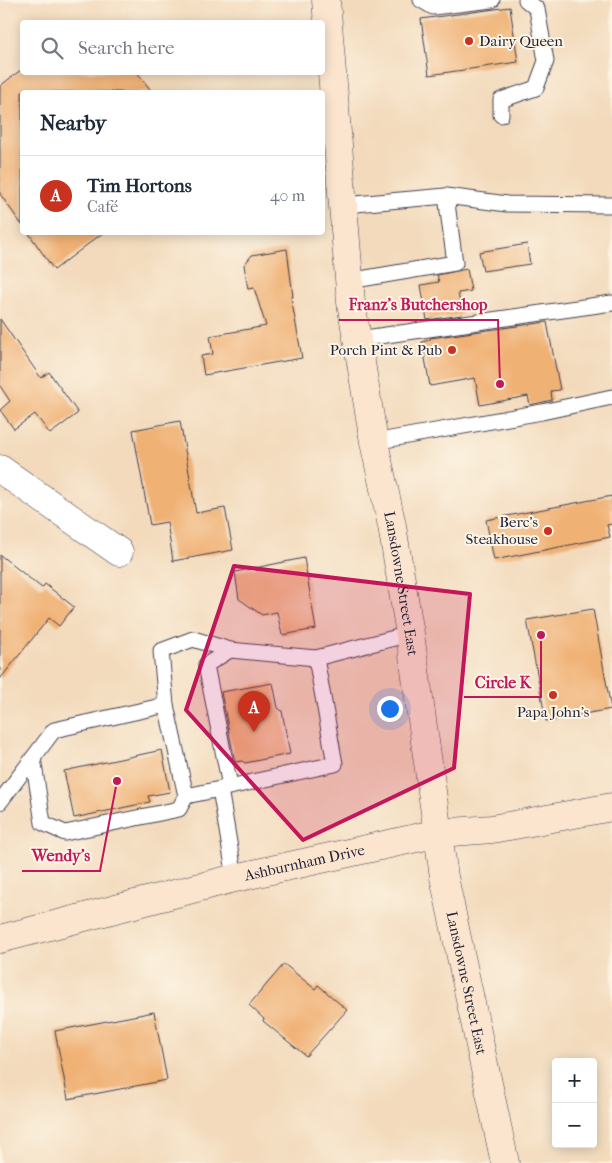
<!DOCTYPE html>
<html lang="en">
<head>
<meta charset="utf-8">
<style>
  :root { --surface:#fff; --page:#f2f2f3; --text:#1f2937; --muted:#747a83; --line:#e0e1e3; --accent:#c8321e }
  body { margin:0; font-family:"IM FELL French Canon",serif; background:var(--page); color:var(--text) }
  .controls { position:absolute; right:15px; bottom:15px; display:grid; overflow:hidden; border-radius:5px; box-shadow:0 2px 12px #0003 }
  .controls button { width:45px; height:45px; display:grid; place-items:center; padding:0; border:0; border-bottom:1px solid var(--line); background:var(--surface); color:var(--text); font:25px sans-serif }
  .you { position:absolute; left:389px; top:708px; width:18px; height:18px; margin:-12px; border:4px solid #fff; border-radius:50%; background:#1a73e8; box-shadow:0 0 0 8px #1a73e833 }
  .badge { display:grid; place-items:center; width:32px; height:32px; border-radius:50%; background:var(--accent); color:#fff; font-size:16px; font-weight:700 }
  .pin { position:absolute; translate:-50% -41px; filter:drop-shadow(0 1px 2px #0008) }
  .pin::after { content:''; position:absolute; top:26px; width:18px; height:15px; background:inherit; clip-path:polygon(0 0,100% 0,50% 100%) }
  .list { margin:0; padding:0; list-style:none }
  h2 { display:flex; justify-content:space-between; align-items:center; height:65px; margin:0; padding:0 20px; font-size:21px }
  h2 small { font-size:16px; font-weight:400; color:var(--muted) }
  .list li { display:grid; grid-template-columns:32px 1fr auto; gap:15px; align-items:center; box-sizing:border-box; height:80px; padding:0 20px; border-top:1px solid var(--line) }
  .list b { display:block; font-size:19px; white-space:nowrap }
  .list p { margin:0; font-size:16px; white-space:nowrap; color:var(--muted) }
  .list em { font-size:16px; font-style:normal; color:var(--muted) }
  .icon { flex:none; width:28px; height:28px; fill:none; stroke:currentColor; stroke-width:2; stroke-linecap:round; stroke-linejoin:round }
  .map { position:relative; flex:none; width:612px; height:1163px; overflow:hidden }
  .search { position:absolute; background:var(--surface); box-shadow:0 2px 12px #0003; left:20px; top:20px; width:305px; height:55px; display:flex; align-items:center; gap:12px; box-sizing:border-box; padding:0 18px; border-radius:5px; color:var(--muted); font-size:19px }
  .panel { position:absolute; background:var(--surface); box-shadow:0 2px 12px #0003; left:20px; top:90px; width:305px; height:145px; border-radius:5px }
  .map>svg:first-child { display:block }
  .building { fill:#f0b175 }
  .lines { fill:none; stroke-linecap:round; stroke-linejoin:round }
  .lane-casing { stroke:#413e4e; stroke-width:17 }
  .street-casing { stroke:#413e4e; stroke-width:29 }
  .secondary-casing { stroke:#413e4e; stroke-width:29 }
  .lane { stroke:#fff; stroke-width:15 }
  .street { stroke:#fff; stroke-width:28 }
  .secondary { stroke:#fbe5cf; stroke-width:28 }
  .marked { fill:#c2185b; fill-opacity:0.2; stroke:#c2185b; stroke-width:4; stroke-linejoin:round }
  .poi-dot { fill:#c8321e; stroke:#fcf5e5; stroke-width:2 }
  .labels { text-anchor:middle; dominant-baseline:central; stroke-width:4; stroke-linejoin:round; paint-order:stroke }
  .poi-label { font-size:15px; fill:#22223b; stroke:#fcf5e5; text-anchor:end }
  .street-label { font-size:15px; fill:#22223b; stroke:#fcf5e5 }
  .leader { fill:none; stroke:#c2185b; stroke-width:2 }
  .callout-dot { fill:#c2185b; stroke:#fcf5e5; stroke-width:2 }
  .callout-label { font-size:16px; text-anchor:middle; font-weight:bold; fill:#c2185b; stroke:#fcf5e5; stroke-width:4; stroke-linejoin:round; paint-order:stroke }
</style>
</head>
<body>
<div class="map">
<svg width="612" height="1163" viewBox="0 0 612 1163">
  <rect width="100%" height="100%" fill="#fcf5e5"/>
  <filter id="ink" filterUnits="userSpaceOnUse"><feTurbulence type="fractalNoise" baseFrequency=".02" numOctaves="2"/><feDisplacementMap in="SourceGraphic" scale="10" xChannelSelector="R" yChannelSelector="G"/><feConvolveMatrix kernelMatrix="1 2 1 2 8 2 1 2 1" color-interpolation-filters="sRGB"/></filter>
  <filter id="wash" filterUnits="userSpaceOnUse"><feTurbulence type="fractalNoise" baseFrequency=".0096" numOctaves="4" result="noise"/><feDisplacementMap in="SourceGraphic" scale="20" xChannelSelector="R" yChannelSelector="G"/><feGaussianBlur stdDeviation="1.12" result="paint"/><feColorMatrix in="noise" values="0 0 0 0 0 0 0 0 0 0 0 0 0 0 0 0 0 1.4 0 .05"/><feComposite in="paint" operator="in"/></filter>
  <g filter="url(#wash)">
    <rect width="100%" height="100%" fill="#f3dabc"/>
    <g id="blocks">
      <g class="building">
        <path d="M510,7L518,62L429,75L421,19Z"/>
        <path d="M22,69V72H137L152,92H22V225L0,194V86Z"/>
        <path d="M28,232H104L54,270Z"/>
        <path d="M527,244L530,264L483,271L479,252Z"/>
        <path d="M287,249L293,297H291L302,358L204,375L201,356L213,354L210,336L266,326L254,288L248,289L244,265L252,255Z"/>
        <path d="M467,269L471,291L458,293L462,315L427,320L421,285L439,282L437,275Z"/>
        <path d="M0,319L41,378L49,372L78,413L50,434L35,414L14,429L0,410L10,401L0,386Z"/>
        <path d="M547,322L560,390L551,391L552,400L530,405L528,396L480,405L475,378L430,386L422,342L430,340V338Z"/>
        <path d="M180,421L196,513L225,508L233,550L173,561L167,522L150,525L133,430Z"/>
        <path d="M612,496V524L607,525L610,537L494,560L486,520Z"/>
        <path d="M0,555L42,588L45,584L74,607L59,626L49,618L0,679Z"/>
        <path d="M304,558L316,629L282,635L277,612L262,615L239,599L235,572Z"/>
        <path d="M593,609L611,709L546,721L527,620Z"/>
        <path d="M273,683L278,708L282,711L290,754L245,763L242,761L235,762L221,692Z"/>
        <path d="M162,750L170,792L148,796L150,802L74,818L64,771Z"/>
        <path d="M284,964L315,989L318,985L347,1010L306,1056L263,1021L264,1019L249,1005Z"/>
        <path d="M154,1012L167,1080L68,1099L55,1031Z"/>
      </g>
    </g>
  </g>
  <g filter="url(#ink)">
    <use href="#blocks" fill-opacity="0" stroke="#413e4e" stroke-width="1"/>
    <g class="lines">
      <g class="lane-casing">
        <g id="lane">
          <path d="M421,0L433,7L492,0"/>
          <path d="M501,115V100L536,88L546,61L537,9L526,0"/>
          <path d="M344,205L446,196L507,204L612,205"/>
          <path d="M349,281L455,263L446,196"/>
          <path d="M358,339L612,303"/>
          <path d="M374,442L542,412L612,397"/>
          <path d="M166,705L161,651L193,639L230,650L316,658"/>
          <path d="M33,758L43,823L65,833L179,809L186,796"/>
          <path d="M230,786L206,665L230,650"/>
          <path d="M220,789L335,764L316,658L410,634"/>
          <path d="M0,802L54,730L166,705L186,796L220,789L235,878"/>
        </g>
      </g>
      <g class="street-casing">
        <path id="street" d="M0,469L119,552"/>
      </g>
      <g class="secondary-casing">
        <g id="secondary">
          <path id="s1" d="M326,0L351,302L374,442L392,526L410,634L444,877L505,1163"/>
          <path id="s2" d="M0,939L235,878L439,833L492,829L612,807"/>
        </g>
      </g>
      <use href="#lane" class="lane"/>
      <use href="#street" class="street"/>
      <use href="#secondary" class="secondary"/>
    </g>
  </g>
  <path class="marked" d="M234,566L470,594L454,768L303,840L186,710Z"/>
  <g class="poi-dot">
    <circle cx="469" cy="41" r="5"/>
    <circle cx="452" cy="350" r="5"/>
    <circle cx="548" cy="531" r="5"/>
    <circle cx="553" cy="695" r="5"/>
  </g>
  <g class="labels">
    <g class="poi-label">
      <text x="479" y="41" text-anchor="start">Dairy Queen</text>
      <text x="442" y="350">Porch Pint &amp; Pub</text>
      <text x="538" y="522">Berc's<tspan x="538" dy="17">Steakhouse</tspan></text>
      <text x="553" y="712" text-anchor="middle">Papa John's</text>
    </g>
    <g class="street-label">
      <text stroke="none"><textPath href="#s1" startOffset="589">Lansdowne Street East</textPath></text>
      <text stroke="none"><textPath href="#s2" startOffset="314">Ashburnham Drive</textPath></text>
      <text stroke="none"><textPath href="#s1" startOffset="994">Lansdowne Street East</textPath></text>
    </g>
  </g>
  <path class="leader" d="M500 384L498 320H339M541 635L541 697H464M117 781L100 871H22"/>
  <g class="callout-dot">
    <circle cx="500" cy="384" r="5"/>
    <circle cx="541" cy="635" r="5"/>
    <circle cx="117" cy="781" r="5"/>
  </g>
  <g class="callout-label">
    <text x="418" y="310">Franz's Butchershop</text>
    <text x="503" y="688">Circle K</text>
    <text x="61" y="861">Wendy's</text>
  </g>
</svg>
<div class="controls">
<button>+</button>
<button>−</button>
</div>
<div class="you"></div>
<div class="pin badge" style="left:254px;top:732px">A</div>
<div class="search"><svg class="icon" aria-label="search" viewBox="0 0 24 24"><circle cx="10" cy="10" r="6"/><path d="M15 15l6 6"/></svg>Search here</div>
<section class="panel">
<h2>Nearby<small></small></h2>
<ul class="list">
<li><span class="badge">A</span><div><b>Tim Hortons</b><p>Café</p></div><em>40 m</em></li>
</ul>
</section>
</div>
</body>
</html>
